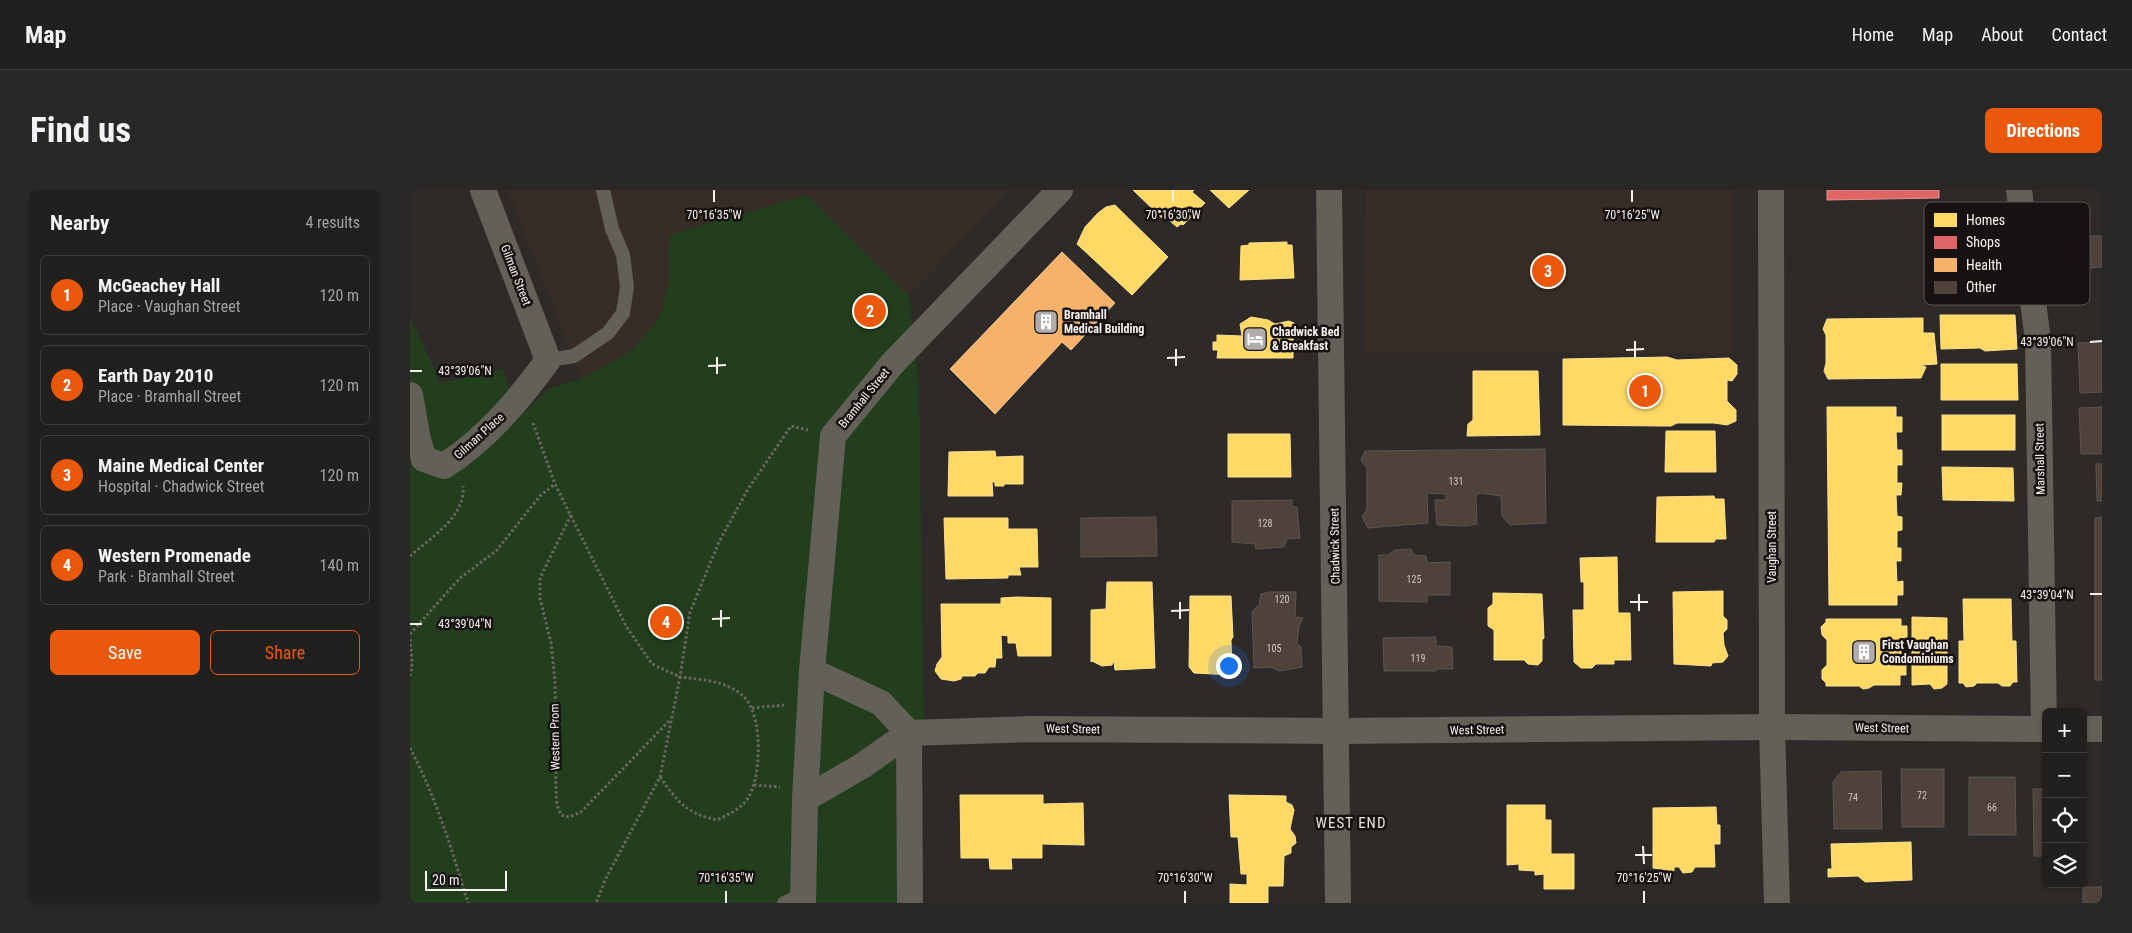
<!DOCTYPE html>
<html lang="en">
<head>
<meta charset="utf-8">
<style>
  :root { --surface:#22201e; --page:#2a2827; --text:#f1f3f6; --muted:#a2a3a4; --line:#3f3e3c; --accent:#ea580c }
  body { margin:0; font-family:"Roboto Condensed",sans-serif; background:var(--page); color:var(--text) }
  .controls { position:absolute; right:15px; bottom:15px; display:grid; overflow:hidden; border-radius:8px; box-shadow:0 1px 4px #0004 }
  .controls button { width:45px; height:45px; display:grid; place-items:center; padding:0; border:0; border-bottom:1px solid var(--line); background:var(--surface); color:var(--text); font:25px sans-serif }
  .scale { position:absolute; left:15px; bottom:12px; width:82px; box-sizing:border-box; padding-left:5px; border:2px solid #f7f2ef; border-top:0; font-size:14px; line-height:18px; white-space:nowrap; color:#f7f2ef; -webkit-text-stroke:4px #151211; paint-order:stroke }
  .you { position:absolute; left:818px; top:475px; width:18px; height:18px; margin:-12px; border:4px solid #fff; border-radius:50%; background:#1a73e8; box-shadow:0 0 0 8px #1a73e833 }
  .badge { display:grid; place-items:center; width:32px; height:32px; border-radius:50%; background:var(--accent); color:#fff; font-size:16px; font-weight:700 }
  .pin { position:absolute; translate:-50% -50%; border:2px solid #fff; box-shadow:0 1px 5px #0006 }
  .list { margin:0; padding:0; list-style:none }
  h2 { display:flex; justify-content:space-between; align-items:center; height:65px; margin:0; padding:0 20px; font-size:21px }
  h2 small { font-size:16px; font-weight:400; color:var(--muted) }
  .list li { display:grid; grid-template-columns:32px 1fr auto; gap:15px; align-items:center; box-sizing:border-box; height:80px; margin:0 10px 10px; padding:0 10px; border:1px solid var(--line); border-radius:8px }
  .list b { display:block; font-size:19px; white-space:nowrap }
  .list p { margin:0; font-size:16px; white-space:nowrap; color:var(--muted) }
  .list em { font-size:16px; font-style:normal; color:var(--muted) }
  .actions { display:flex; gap:10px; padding:15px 20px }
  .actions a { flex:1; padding:11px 0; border:1px solid var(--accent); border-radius:8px; text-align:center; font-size:18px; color:var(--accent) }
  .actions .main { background:var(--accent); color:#fff }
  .icon { flex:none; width:28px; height:28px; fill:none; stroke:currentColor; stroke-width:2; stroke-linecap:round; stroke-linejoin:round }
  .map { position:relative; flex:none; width:1692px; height:713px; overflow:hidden; border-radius:8px }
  header { display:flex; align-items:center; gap:30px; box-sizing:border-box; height:70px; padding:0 25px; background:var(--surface); border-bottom:1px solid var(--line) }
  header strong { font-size:24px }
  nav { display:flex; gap:28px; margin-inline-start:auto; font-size:18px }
  .intro { display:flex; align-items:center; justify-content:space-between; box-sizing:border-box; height:120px; padding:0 30px }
  h1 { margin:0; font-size:35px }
  .button { padding:12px 22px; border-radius:8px; background:var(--accent); color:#fff; font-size:18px; font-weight:700 }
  main { display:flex; gap:30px; padding:0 30px }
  aside { flex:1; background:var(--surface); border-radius:8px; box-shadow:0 1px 4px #0004 }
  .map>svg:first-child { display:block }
  .built { fill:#382d26 }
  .green { fill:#223e1d }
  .homes { fill:#ffd966; stroke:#fde08f }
  .shops { fill:#e06666; stroke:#e7908f }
  .health { fill:#f6b26b; stroke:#f6c593 }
  .building { fill:#4f423b; stroke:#585553 }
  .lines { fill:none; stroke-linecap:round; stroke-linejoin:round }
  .path { stroke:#6a6761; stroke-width:3; stroke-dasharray:2.5 2.5; stroke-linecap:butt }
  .service { stroke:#636057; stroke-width:14 }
  .minor { stroke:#636057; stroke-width:26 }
  .ticks { fill:none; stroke:#f7f2ef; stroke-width:2 }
  .labels { text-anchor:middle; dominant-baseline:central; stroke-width:5; stroke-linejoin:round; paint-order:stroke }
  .number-label { font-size:10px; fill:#cdc6c2 }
  .street-label { font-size:12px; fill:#f7f2ef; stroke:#151211 }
  .poi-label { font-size:12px; font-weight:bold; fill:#f7f2ef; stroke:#151211; text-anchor:start }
  .quarter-label { font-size:15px; letter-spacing:1px; fill:#eae0db; stroke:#151211 }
  .key { fill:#151211; stroke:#595554; stroke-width:1 }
  .key-label { font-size:14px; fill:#f7f2ef }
  .ticks-label { font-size:12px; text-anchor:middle; fill:#f7f2ef; stroke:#151211; stroke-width:5; stroke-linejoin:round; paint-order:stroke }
</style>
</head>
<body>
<header>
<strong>Map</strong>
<nav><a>Home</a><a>Map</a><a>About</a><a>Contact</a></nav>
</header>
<div class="intro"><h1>Find us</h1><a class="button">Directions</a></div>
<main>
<aside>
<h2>Nearby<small>4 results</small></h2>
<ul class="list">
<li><span class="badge">1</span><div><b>McGeachey Hall</b><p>Place · Vaughan Street</p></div><em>120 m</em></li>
<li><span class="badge">2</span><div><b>Earth Day 2010</b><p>Place · Bramhall Street</p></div><em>120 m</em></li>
<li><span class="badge">3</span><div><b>Maine Medical Center</b><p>Hospital · Chadwick Street</p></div><em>120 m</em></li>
<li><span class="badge">4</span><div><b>Western Promenade</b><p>Park · Bramhall Street</p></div><em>140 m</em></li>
</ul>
<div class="actions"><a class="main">Save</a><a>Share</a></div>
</aside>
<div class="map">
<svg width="1692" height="713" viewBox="0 0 1692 713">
  <rect width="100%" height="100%" fill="#2d2a28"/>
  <g class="built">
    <path d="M98,0H599L499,106L397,5L259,45L258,91L255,109L248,130L221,161L171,189Z"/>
    <path d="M955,0H1322V164L954,162Z"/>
  </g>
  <path class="green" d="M397,5L499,106L509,195L514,542L500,543L501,713H0V127L31,193L93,179L110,226L141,198L171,189L221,161L248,130L255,109L258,91L259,45Z"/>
  <g class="homes">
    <path d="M723,0H784L782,2L795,13L773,35L771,34L767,37L754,26L752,28Z"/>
    <path d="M800,0H839L819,18Z"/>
    <path d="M705,15L758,67L722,105L667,54L675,37L688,23L696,17Z"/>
    <path d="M877,52V55H882L884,88L830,90L831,56L839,55V53Z"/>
    <path d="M1530,125H1605L1607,159L1575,161L1570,158L1531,159Z"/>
    <path d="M841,127L858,130L865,134L879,131L884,133L886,138L883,145V168H807L808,160H803V152H807V145L832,146L830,134Z"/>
    <path d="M1513,128V143H1524L1527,174L1511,175L1516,177L1511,188L1418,189L1414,181L1416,173V145L1413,139L1417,129Z"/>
    <path d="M1257,167L1267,170L1319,168L1327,175V184L1322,191L1317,190V211L1326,220V231L1317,235L1304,233H1267L1261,236H1251L1153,235V169Z"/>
    <path d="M1531,174H1607L1608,210H1531Z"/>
    <path d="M1063,181H1128L1130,245L1057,246L1058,234L1063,230Z"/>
    <path d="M1417,217H1486V227H1492V242H1486L1487,260H1492V275H1487V293H1492L1491,305H1486L1487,326L1492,327V340L1487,341V358H1491V371H1486L1487,392L1493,391V405H1487V415H1419Z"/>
    <rect x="1532" y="225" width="73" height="35"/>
    <path d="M1256,241H1305L1306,282H1255Z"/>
    <path d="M818,244H880L881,287H818Z"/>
    <path d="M585,261L586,267L613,266V294H594V296H585V292H582L583,306H538L539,262Z"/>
    <path d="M1532,277L1603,278L1604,311L1533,310Z"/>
    <path d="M1304,306L1305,309H1314L1316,349H1306L1304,352H1246L1247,307Z"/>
    <path d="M534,328H598V339H627L628,377H609L611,385H598V388L536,389Z"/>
    <path d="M1207,367L1208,423H1220L1221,470H1204V474H1186L1182,478H1171L1164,472L1163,420H1174V392H1171L1170,368Z"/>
    <path d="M697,392H742L745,478L705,480L704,471L702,475L692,476L682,471L681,472V420L696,419Z"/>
    <path d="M1313,401V426L1317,430V439L1313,443L1314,455L1318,466L1313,472L1302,473L1301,476L1264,474L1263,402Z"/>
    <path d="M1083,403L1132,404L1134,448L1132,450V471L1128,475L1118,474L1114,470H1084V440L1078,436V418L1083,414Z"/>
    <path d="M780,406H821L823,447L821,450L822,485L784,483L779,477Z"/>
    <path d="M607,407L641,408V466H608L606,453H598V446L591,445L592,468H586L585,477H579L575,483H568L565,486H552L551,489L544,491L531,489L525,481L527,474L532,467L531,414H591V408Z"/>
    <path d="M1553,409H1601L1602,451H1606L1607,492H1603L1600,496H1592L1588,493H1567L1564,496L1556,497L1553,493H1549V451H1554Z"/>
    <path d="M1502,427L1537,428V494L1532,498L1524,499L1520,494L1502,495Z"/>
    <path d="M1416,429H1491V436H1497V452H1491V472L1496,471V485H1490V495H1464L1459,498L1453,499L1449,496H1416V493L1412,489V480L1417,475V450L1412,445L1411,437L1416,432Z"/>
    <path d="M550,605H633V614L673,613L674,655L632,654V668H601L602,679H580L579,668H551Z"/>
    <path d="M819,605L876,606V612L882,615L884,620L880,639L885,646L886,653L881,657V663L874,666L873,696H858V713H820V694L837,695V684H831L828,647H821Z"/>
    <path d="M1097,615H1135V630H1141V664H1164V699H1134V684L1125,685V681L1109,680V674L1097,675Z"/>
    <path d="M1306,617L1307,635H1310V654H1304L1305,677H1285L1282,682L1273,683L1269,677H1264V681L1243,678V618Z"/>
    <path d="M1501,652L1502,690L1455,692L1448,686L1418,687V679H1422L1421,654Z"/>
  </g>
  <path class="shops" d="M1417,0H1529V8L1417,10Z"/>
  <path class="health" d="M652,62L705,113L661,160L652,152L585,224L540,179Z"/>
  <g class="building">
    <path d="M1680,46H1692V77L1681,78Z"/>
    <path d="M1692,152V202L1670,203L1668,153Z"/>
    <path d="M1692,217V264H1671L1669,218Z"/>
    <path d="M1135,259L1136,333L1100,335L1092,326L1091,306L1070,303L1066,305L1067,334L1056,336L1027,335L1025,310H1036V304L1017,303L1018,333L958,338L952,327L957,319V278L951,270L955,261Z"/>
    <path d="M1686,274H1692V311H1687Z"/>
    <path d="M882,310V317H887L890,348L877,349L874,357L846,359L845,354L822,352V311Z"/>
    <path d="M746,327L747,366L671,367V328Z"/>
    <path d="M1692,327V490H1685V328Z"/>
    <path d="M1001,359L1004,365L1016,366L1017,373L1040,372V405H1017V412L969,411V365H978L985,360Z"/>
    <path d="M860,402H886L885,427L893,428L889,436L887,453L891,457L892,477L869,481L861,477L844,478L842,422L849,415L851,404Z"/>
    <path d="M1026,447V456L1042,457L1043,479H1026V481H974L973,448Z"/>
    <path d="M1491,579H1534V637H1492Z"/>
    <path d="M1471,581L1472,639H1424L1423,592L1431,582Z"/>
    <path d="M1559,587H1605L1606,645H1559Z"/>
    <path d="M1623,599H1636V666H1624Z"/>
    <rect x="1673" y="697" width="19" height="16"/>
  </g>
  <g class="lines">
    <g class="path">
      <path d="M123,233L145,294"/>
      <path d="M161,325L130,388V408L141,453L145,491L146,604L147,615L151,625L159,627L171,622L261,529"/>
      <path d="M0,366C20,348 56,327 53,296"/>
      <path d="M0,444L50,388L86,361L130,306L145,294L216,436L242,474L270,487L250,587L195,690L186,713"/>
      <path d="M0,449L2,474L0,486"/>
      <path d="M342,518L374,515"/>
      <path d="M0,558C26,607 42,660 58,713"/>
      <path d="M250,587C267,611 277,624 307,630C318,625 328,620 336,611C352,591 353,527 335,508C317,490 293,490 270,487L280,422L309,352L338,299L381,236L398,240"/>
      <path d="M344,595L370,597"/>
    </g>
    <g class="service">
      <path d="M138,170L164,166L198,143L213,123L217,97L213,65L202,39L193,0"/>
      <path d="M374,713L393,704"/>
    </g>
    <g class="minor">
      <path d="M919,0L928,713"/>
      <path d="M1361,0L1362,537L1367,713"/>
      <path d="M1609,0L1628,151L1634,539"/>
      <path d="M0,205L8,250L14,269L34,276C76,249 109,210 138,170L73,0"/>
      <path d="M402,481L471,513L499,543L621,539L927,541L1362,537L1636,539"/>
      <path d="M1673,539H1692"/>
      <path d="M499,543L500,713"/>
      <path d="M395,609L452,576L499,543"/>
      <path d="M393,713L395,609L402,481L423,246L482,174L650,0"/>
    </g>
  </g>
  <path class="ticks" d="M304,0V12M763,0V12M1222,0V12M1225,151V168M1680,152L1692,151M766,159V176M1216,160L1234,159M307,167V184M757,168L775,167M298,176L316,175M0,181H12M1229,404V421M1680,404H1692M770,412V429M1220,412H1238M311,420V437M761,421L779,420M302,429L320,428M0,434H12M1233,656L1234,674M1225,665H1242M316,701V713M775,701V713M1234,701V713"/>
  <defs>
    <g id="building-square" transform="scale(1.25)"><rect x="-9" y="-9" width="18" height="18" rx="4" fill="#b0aca9" stroke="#151211"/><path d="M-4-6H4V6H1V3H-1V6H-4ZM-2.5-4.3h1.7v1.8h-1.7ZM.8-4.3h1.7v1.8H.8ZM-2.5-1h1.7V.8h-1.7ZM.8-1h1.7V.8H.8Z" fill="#fff"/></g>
    <g id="hotel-square" transform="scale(1.25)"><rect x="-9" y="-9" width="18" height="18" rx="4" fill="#b0aca9" stroke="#151211"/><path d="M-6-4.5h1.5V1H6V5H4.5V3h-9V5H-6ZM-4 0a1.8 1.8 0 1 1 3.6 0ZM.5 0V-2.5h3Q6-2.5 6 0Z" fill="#fff"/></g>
  </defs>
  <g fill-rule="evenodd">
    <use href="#building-square" x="636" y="132"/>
    <use href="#hotel-square" x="845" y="149"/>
    <use href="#building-square" x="1454" y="462"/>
  </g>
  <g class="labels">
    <g class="number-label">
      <text x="1046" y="291">131</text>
      <text x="855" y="333">128</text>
      <text x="1004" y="389">125</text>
      <text x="872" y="409">120</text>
      <text x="864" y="458">105</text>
      <text x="1008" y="468">119</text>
      <text x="1512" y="605">72</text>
      <text x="1443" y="607">74</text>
      <text x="1582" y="617">66</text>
    </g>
    <g class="street-label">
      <text transform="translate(106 85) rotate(69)">Gilman Street</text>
      <text transform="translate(454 208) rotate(-51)">Bramhall Street</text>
      <text transform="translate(69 246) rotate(-42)">Gilman Place</text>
      <text transform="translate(1630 269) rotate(-91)">Marshall Street</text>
      <text transform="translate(925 356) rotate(-91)">Chadwick Street</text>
      <text transform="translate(1362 357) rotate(-90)">Vaughan Street</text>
      <text transform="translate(1472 538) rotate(1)">West Street</text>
      <text transform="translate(663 539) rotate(1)">West Street</text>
      <text transform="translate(1067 540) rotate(-1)">West Street</text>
      <text transform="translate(145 547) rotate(-91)">Western Prom</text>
    </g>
    <g class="poi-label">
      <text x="654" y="125">Bramhall<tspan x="654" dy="14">Medical Building</tspan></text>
      <text x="862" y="142">Chadwick Bed<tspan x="862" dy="14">&amp; Breakfast</tspan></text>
      <text x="1472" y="455">First Vaughan<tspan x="1472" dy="14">Condominiums</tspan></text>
    </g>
    <g class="quarter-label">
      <text x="941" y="633">WEST END</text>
    </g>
  </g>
  <rect x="1514" y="12" width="166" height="103" rx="8" class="key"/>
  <rect x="1524" y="23" width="23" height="14" fill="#ffd966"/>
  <rect x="1524" y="46" width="23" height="13" fill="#e06666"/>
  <rect x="1524" y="68" width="23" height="14" fill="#f6b26b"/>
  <rect x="1524" y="91" width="23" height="13" fill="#4f423b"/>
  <g class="key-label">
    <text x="1556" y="35">Homes</text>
    <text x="1556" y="57">Shops</text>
    <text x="1556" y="80">Health</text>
    <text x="1556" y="102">Other</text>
  </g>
  <g class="ticks-label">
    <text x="304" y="29">70°16'35"W</text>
    <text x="763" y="29">70°16'30"W</text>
    <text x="1222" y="29">70°16'25"W</text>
    <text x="1637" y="156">43°39'06"N</text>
    <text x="55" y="185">43°39'06"N</text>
    <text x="1637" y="409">43°39'04"N</text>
    <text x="55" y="438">43°39'04"N</text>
    <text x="316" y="692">70°16'35"W</text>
    <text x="775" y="692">70°16'30"W</text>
    <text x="1234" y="692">70°16'25"W</text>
  </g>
</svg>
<div class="controls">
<button>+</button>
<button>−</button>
<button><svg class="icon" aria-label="locate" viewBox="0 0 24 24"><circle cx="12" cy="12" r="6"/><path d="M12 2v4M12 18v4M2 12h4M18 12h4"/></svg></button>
<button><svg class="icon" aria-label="layers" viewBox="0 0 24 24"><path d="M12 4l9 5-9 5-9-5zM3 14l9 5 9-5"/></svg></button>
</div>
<div class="scale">20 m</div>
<div class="you"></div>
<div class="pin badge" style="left:1235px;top:201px">1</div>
<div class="pin badge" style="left:460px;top:121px">2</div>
<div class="pin badge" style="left:1138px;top:81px">3</div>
<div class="pin badge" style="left:256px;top:432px">4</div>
</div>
</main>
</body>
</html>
